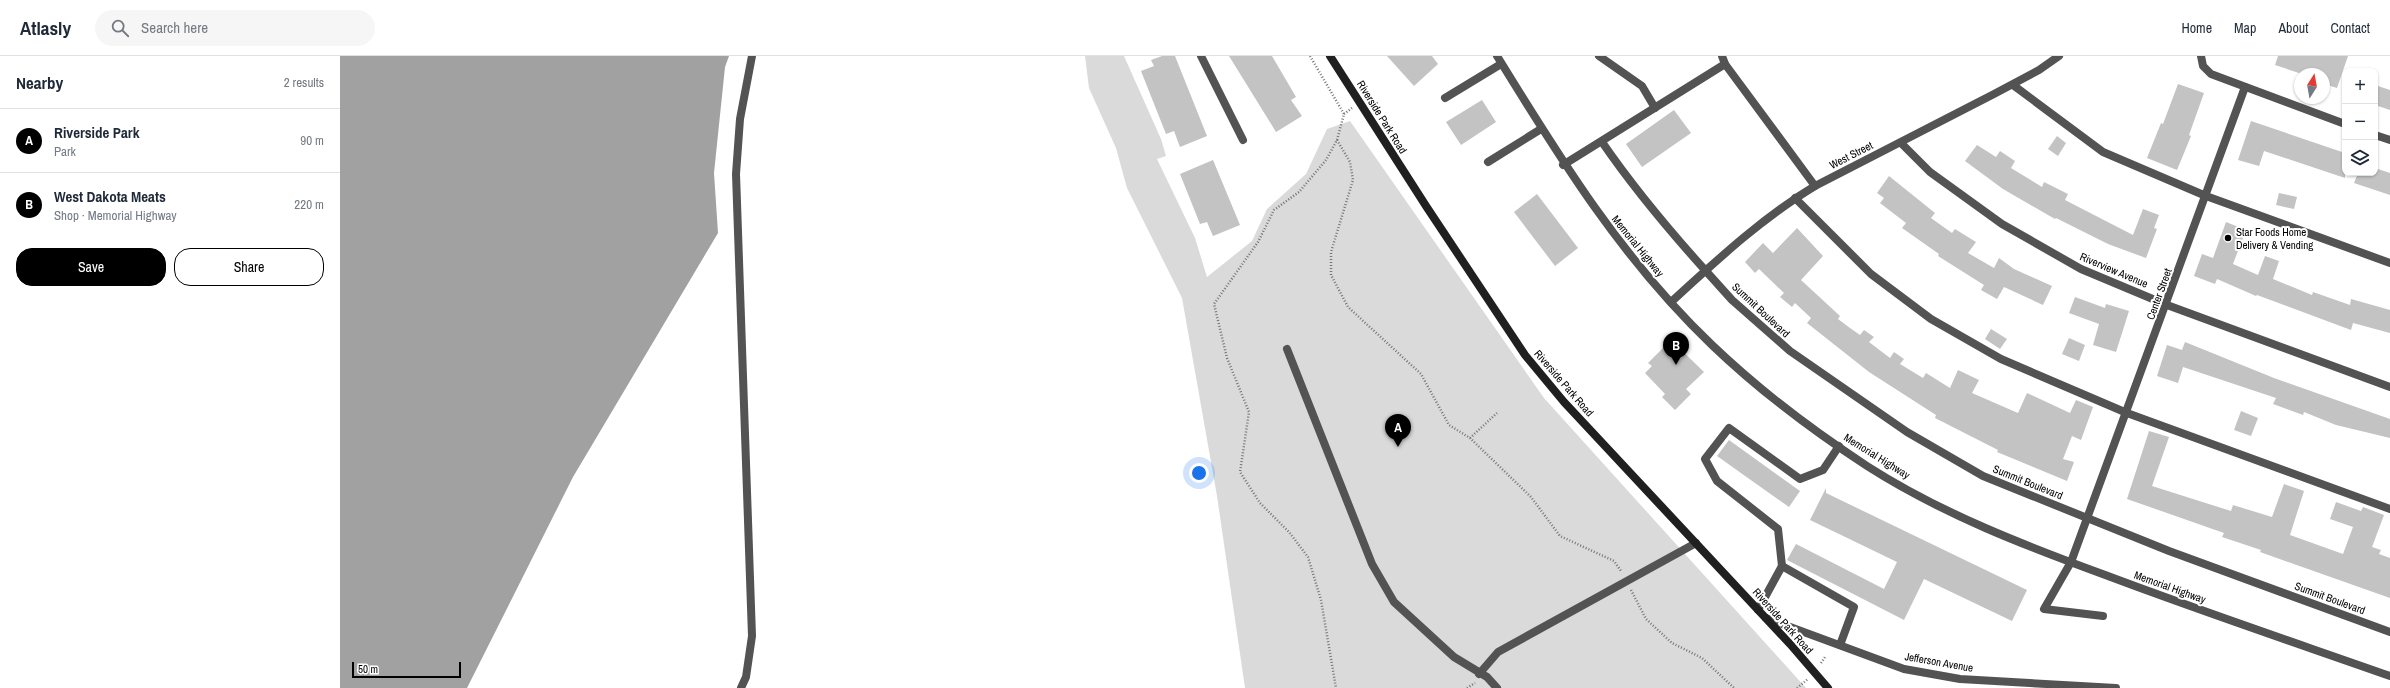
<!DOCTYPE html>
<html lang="en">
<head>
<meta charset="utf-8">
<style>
  :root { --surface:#fff; --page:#f6f6f7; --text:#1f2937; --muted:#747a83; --line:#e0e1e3; --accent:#000 }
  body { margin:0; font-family:"Archivo Narrow",sans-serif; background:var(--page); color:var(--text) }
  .controls { position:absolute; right:12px; top:12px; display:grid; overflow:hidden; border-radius:8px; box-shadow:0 1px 3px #0004 }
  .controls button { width:36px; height:36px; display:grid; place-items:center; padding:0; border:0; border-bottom:1px solid var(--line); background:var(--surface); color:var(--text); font:20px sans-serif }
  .compass { position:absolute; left:1954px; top:12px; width:36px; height:36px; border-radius:50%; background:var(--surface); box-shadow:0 1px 3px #0004; rotate:11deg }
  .scale { position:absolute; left:12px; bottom:10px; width:109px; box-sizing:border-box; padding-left:4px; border:2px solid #000; border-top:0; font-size:11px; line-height:14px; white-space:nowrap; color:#000; -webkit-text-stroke:3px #fff; paint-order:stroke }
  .you { position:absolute; left:859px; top:417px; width:14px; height:14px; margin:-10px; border:3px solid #fff; border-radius:50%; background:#1a73e8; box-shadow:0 0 0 6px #1a73e833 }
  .badge { display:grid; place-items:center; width:26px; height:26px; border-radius:50%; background:var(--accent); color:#fff; font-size:13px; font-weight:700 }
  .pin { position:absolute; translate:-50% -33px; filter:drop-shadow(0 1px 2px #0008) }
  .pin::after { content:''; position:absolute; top:21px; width:14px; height:12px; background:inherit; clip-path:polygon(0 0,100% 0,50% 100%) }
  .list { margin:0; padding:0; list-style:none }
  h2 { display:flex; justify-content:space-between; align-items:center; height:52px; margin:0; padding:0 16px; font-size:17px }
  h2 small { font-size:13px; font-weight:400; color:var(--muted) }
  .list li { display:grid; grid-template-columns:26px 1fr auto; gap:12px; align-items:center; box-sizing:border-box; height:64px; padding:0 16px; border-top:1px solid var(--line) }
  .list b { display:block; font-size:15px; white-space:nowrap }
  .list p { margin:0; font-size:13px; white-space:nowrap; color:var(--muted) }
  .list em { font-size:13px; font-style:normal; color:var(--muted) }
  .actions { display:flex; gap:8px; padding:12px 16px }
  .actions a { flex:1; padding:9px 0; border:1px solid var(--accent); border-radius:16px; text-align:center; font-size:14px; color:var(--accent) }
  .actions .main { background:var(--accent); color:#fff }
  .icon { flex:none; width:22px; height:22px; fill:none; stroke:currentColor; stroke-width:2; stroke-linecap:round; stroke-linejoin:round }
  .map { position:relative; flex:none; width:2050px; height:632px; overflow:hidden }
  header { display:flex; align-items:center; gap:24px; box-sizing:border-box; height:56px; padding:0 20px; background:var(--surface); border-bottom:1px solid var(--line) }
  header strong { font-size:19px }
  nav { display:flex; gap:22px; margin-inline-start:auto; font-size:14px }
  .search { width:280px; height:36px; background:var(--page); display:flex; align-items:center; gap:10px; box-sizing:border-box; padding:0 14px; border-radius:22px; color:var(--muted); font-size:15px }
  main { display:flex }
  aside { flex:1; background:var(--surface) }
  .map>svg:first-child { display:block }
  .green { fill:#dadada }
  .water { fill:#a1a1a1 }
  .building { fill:#c3c3c3 }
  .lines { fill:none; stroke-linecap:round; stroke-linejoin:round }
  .path { stroke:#757575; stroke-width:2.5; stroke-dasharray:1 2; stroke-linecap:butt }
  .service { stroke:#535353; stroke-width:8 }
  .minor { stroke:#535353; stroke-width:8 }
  .tertiary { stroke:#535353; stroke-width:8 }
  .secondary { stroke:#202020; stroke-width:8 }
  .poi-dot { fill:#000; stroke:#fff; stroke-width:1.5 }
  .labels { text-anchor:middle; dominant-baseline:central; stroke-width:4; stroke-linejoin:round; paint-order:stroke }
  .street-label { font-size:11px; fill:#000; stroke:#fff }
  .poi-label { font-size:11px; fill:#000; stroke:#fff; text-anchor:start }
</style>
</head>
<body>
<header>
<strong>Atlasly</strong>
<div class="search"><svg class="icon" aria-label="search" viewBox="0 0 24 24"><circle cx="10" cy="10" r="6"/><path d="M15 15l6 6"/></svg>Search here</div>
<nav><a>Home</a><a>Map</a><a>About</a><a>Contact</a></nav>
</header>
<main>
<aside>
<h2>Nearby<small>2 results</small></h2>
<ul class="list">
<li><span class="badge">A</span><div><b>Riverside Park</b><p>Park</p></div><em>90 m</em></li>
<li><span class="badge">B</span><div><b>West Dakota Meats</b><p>Shop · Memorial Highway</p></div><em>220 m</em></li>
</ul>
<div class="actions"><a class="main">Save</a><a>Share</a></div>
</aside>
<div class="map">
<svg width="2050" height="632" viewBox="0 0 2050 632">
  <rect width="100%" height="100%" fill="#fff"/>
  <path class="green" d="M745,0H784L821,83L826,100L817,103L855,182L867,221L912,185L927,153L966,118L987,73L1010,65L1204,342L1466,632H905L877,440L842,242L787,132L776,92L749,32Z"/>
  <path class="water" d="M0,0H389L385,11L374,117L378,177L233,421L127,632H0Z"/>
  <g class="building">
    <path d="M822,0H835L867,80L840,91L834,75L826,78L801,15L814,10L811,4Z"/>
    <path d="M889,0H932L956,41L951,44L962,60L936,76Z"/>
    <path d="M1047,0H1092L1098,8L1074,30Z"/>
    <path d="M1938,0H2008L1997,32L1984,28V18H1962L1935,9Z"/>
    <path d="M1838,28L1864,37L1849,79L1851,80L1837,114L1807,102L1821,67L1823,68Z"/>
    <path d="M2035,29L2050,34V54L2035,49Z"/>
    <path d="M1142,44L1156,66L1121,89L1106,66Z"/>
    <path d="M1334,54L1351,77L1302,111L1286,88Z"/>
    <path d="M1911,65L2005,97V122L1924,95L1919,110L1898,104Z"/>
    <path d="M1717,80L1726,87L1718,100L1708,93Z"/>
    <path d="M1637,89L1656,101L1660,95L1675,105L1671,112L1702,131L1704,126L1728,138L1725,144L1793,179L1803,153L1819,159L1814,172L1817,173L1806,202L1768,188L1716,162L1715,163L1663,133L1625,105Z"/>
    <path d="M873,104L900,169L873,180L867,166L860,168L840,118Z"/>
    <path d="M2035,112L2050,117V139L2014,127L2018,117H2035Z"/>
    <path d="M1549,120L1595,157L1591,162L1612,177L1615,173L1636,186L1628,197L1654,212L1659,202L1674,213L1712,230L1703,249L1664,231L1657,243L1641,234L1644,229L1598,200L1599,198L1562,172L1566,167L1540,147L1544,142L1537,137Z"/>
    <path d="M1939,137L1957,141L1954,153L1936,149Z"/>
    <path d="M1197,138L1238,192L1215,210L1174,156Z"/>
    <path d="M1886,166L1906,174L1893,208L1918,219L1925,200L1939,205L1933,223L1972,239L1973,236L2010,249L2011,243L2050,254V277L2013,267L2011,274L1917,239L1916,240L1877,223L1875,228L1854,220L1862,198L1873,202Z"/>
    <path d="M1457,172L1483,200L1461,224L1500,260L1498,263L1510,272L1520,279L1524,274L1534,281L1529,286L1550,302L1554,296L1564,303L1560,308L1583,322L1586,317L1610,332L1618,314L1639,324L1632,337L1678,357L1687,337L1730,357L1736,344L1753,351L1741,384L1732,380L1723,403L1734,406L1727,425L1657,396L1658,394L1595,362L1596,359L1529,316L1467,267L1471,262L1455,247L1452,251L1440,241L1444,237L1419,213L1415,217L1405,206L1423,187L1433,197Z"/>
    <path d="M1735,241L1765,252L1766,248L1789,255L1776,296L1753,289L1759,268L1729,257Z"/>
    <path d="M1651,273L1667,283L1660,293L1645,283Z"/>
    <path d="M1729,282L1745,289L1739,305L1722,298Z"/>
    <path d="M1331,284L1364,316L1346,333L1351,338L1335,354L1322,341L1325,338L1305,317L1312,310L1308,307Z"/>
    <path d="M1845,286L1934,322L2050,363V382L1996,369L1964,356L1963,359L1933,348L1936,342L1843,311L1838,327L1817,320L1827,289L1842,294Z"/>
    <path d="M1901,355L1918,362L1911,380L1894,374Z"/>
    <path d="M1809,375L1829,381L1812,430L1891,455L1893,449L1932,461L1944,428L1964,435L1950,479L2003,498L2013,471L1990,463L1996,446L2021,455L2023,451L2044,459L2032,491L2041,494L2039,498L2050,502V542L1920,496L1921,494L1882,481L1884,477L1787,443Z"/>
    <path d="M1389,384L1460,435L1449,451L1377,400Z"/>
    <path d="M1486,432V437L1687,534L1672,565L1584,523L1564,564L1447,504L1456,488L1544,533L1557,506L1470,464Z"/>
  </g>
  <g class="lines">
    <g class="path">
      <path d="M970,0L1004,58L997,84L986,104L959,136L934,154L918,186L874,248L887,302L909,356L900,416L920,447L949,476L968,501L981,544L996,632"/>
      <path d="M1004,58L1012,52"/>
      <path d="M997,84L1010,106L1013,124L991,196V219L1008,251L1081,318L1109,369L1130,382L1191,441L1220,480L1274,505L1281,515"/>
      <path d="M1130,382L1157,357"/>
      <path d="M1291,534L1306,563L1332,587L1362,602L1394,632"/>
      <path d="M1481,607L1485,601"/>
      <path d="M1127,632L1135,627"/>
      <path d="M1457,632L1468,623"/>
    </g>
    <g class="service">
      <path d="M861,0L903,84"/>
      <path d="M1259,0L1302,30L1315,52"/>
      <path d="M1382,0L1385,8L1475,130"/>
      <path d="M1673,29L1763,96L1866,140L2050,207"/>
      <path d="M1105,42L1161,8"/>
      <path d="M1262,86C1293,131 1328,173 1365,214"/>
      <path d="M1148,106L1201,73"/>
      <path d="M1223,109L1385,8"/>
      <path d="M1455,142L1531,218L1591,263L1661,303L1787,357L2050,453"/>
      <path d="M947,293L1032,508L1054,546L1114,601L1147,621L1157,632"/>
      <path d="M1731,506L1704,553L1763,560"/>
      <path d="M1442,510L1438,473L1377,425L1365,403L1389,372L1460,423L1483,414L1499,390"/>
      <path d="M1418,554L1442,510L1514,551L1500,589"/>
      <path d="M1139,618L1158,596L1356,487"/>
      <path d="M401,632L406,621L412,580L396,118L400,63L412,0"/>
    </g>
    <g class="minor">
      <path d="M1861,0L1863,10L1871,18L2005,68"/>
      <path d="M2035,79L2050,84"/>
      <path d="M1561,87L1590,116L1662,168L1741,213L1827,249L2050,331"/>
      <path d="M1365,214L1392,244L1450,295L1567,376L1643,420L1829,495L2050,576"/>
      <path d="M1331,246C1377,204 1422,162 1475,130L1654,38L1699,14L1719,0"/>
      <path d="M1731,506L1905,31"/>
      <path d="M1426,562L1564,613L1620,623L1776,632"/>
    </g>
    <path class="tertiary" d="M1157,0C1221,104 1282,203 1372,289C1419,334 1472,374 1527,410C1602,458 1686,490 1768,520C1861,555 1956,587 2050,620"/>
    <path class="secondary" d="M990,0L1086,150L1185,299L1224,346L1450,588L1488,632"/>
  </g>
  <circle class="poi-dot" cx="1888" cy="182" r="4"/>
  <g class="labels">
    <g class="street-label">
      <text transform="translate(1042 61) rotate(58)">Riverside Park Road</text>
      <text transform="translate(1511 99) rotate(-27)">West Street</text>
      <text transform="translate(1298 190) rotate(51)">Memorial Highway</text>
      <text transform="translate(1774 214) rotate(23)">Riverview Avenue</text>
      <text transform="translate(1819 238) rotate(-70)">Center Street</text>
      <text transform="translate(1421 254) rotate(43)">Summit Boulevard</text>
      <text transform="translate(1224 327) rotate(49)">Riverside Park Road</text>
      <text transform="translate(1537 400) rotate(32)">Memorial Highway</text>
      <text transform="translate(1688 426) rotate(22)">Summit Boulevard</text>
      <text transform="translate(1830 531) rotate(20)">Memorial Highway</text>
      <text transform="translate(1990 542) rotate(20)">Summit Boulevard</text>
      <text transform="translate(1443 565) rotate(48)">Riverside Park Road</text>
      <text transform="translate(1599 606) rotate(10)">Jefferson Avenue</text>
    </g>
    <g class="poi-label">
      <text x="1896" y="176">Star Foods Home<tspan x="1896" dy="13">Delivery &amp; Vending</tspan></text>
    </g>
  </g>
</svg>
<div class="controls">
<button>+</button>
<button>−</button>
<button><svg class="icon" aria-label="layers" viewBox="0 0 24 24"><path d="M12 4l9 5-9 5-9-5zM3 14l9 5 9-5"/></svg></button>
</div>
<svg class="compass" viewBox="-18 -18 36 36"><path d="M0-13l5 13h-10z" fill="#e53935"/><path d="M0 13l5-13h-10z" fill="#747a83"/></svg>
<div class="scale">50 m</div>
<div class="you"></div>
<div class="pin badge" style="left:1058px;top:391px">A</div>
<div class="pin badge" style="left:1336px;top:309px">B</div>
</div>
</main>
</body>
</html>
